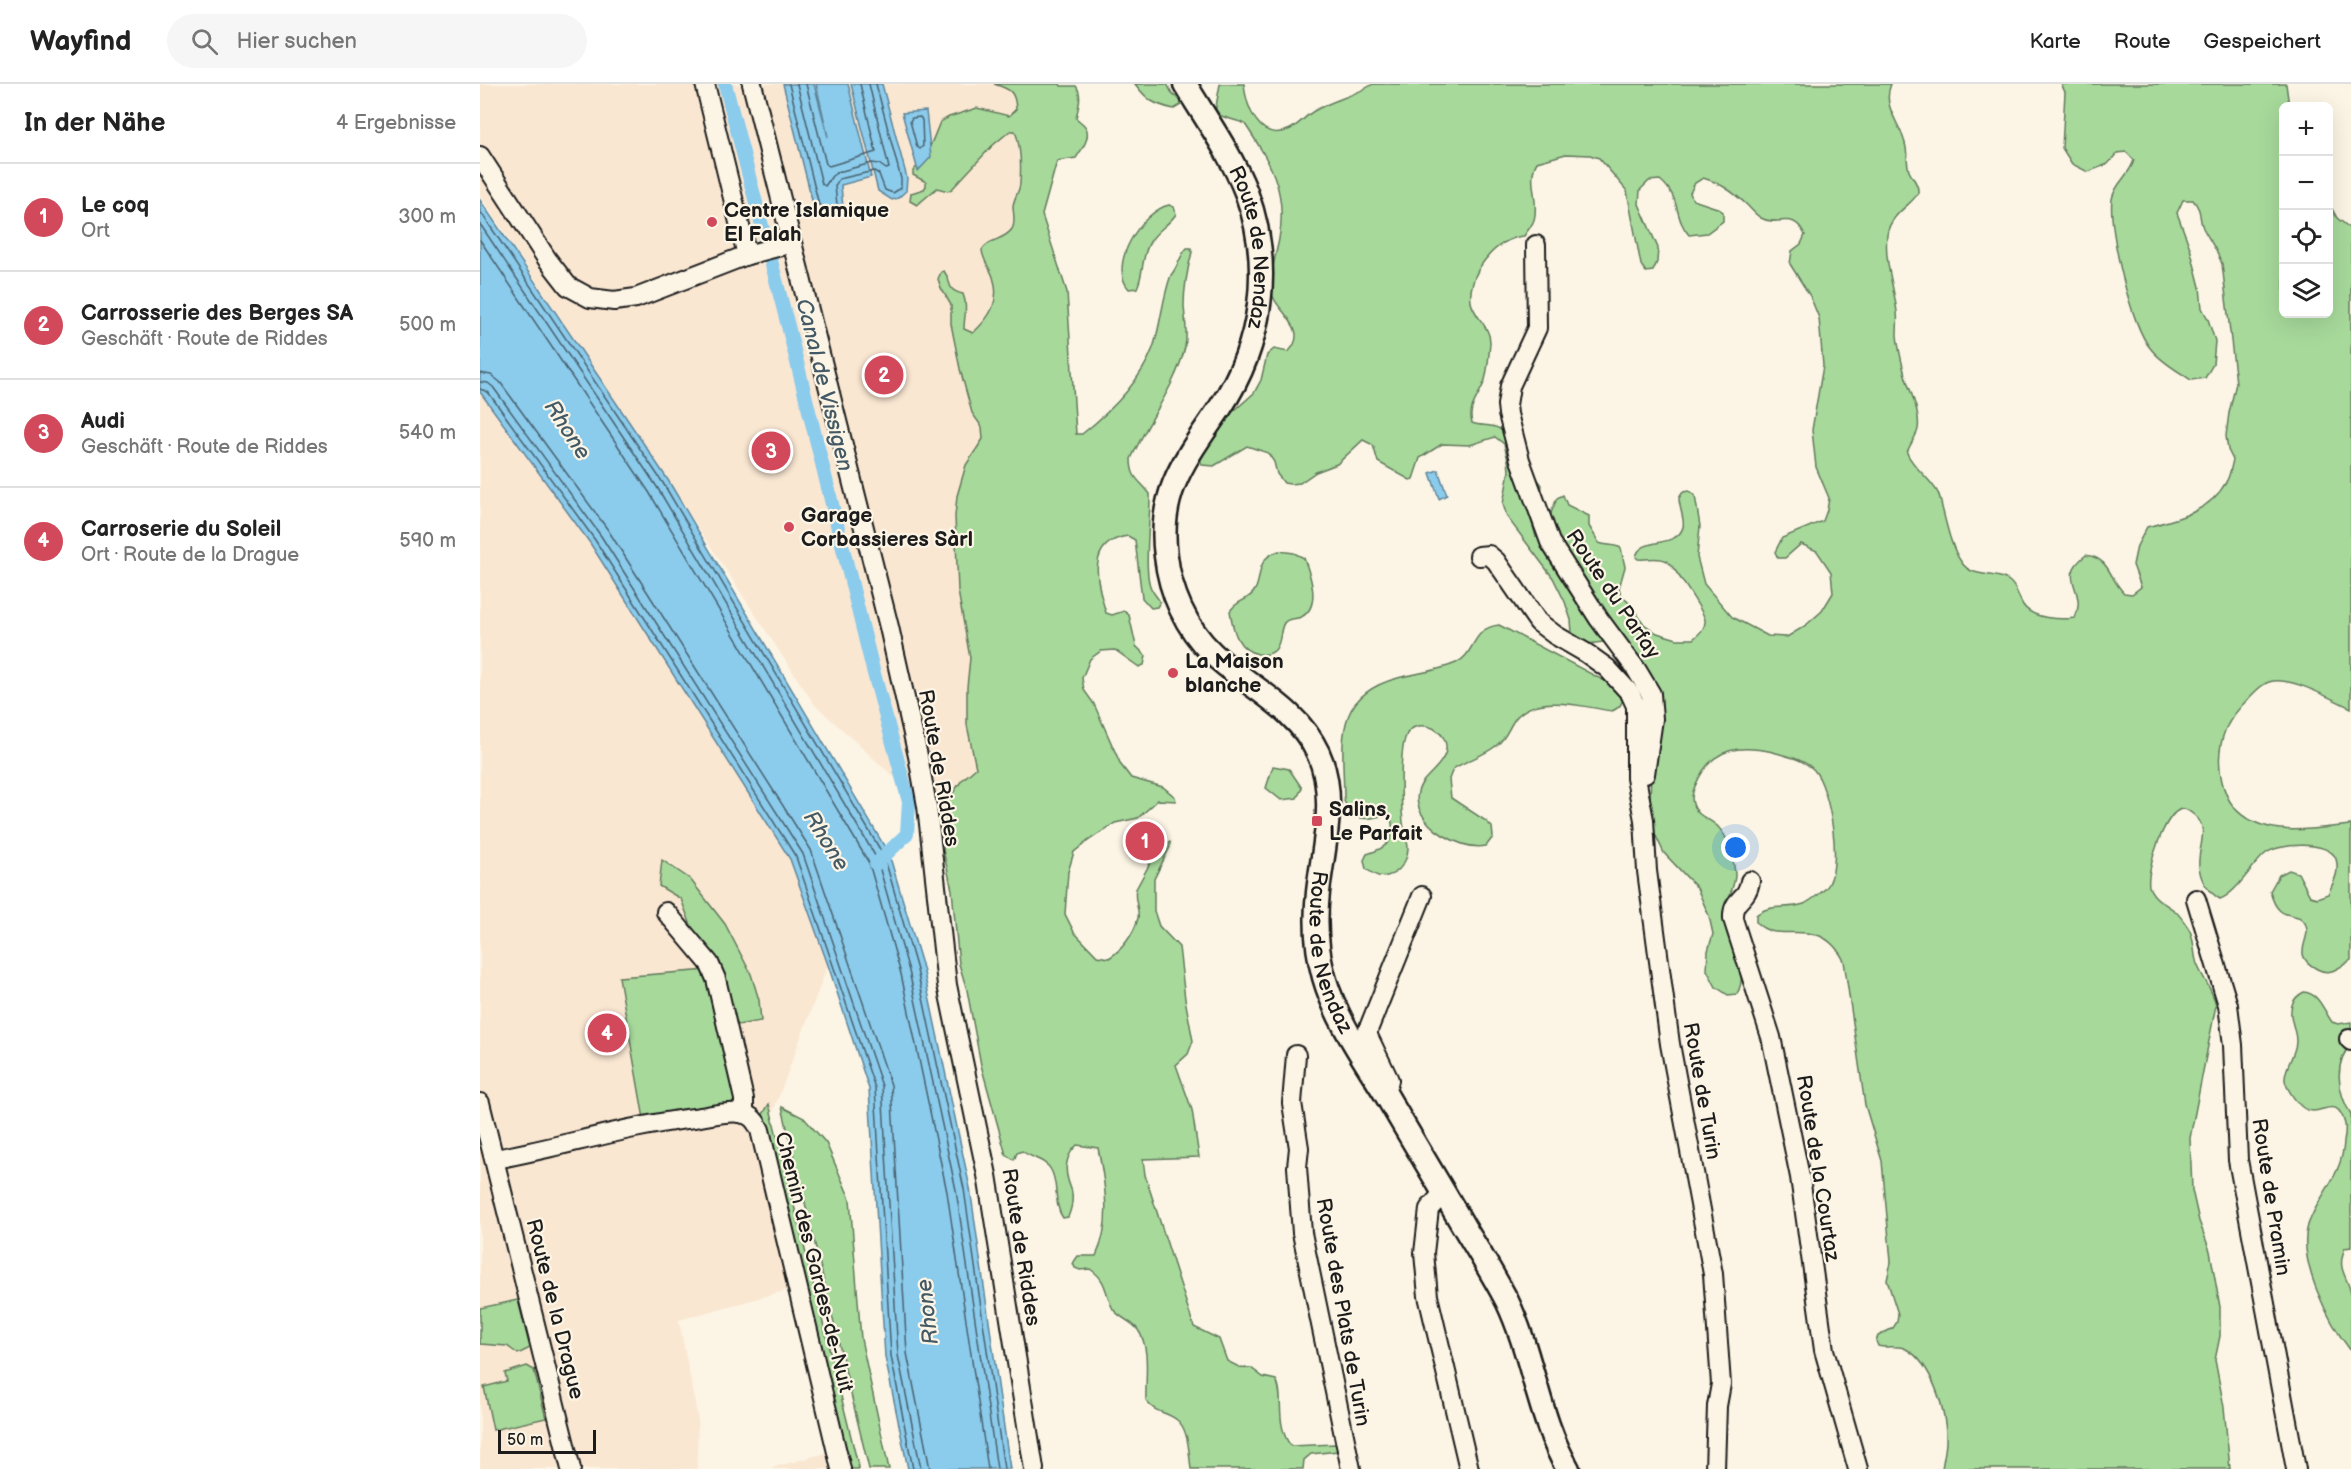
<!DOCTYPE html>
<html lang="de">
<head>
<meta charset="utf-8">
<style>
  :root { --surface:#fff; --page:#f6f6f6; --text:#222; --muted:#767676; --line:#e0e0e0; --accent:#d1495b }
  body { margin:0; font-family:"Balsamiq Sans",sans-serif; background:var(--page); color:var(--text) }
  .controls { position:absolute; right:18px; top:18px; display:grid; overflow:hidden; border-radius:9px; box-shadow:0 6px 24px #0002 }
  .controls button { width:54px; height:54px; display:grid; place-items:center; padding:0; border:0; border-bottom:2px solid var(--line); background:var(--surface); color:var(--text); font:30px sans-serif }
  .scale { position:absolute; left:18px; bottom:15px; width:98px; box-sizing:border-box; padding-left:6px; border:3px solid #1c1c1c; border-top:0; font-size:16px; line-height:21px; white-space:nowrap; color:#1c1c1c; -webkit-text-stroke:4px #fcf5e5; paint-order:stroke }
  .you { position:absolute; left:1256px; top:764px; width:21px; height:21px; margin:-15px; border:4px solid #fff; border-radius:50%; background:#1a73e8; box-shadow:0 0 0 9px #1a73e833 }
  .badge { display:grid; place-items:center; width:39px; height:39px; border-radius:50%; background:var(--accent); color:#fff; font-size:20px; font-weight:700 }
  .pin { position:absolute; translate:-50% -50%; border:3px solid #fff; box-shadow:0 2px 6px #0006 }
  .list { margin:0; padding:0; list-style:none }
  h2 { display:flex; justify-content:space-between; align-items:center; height:78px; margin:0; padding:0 24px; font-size:26px }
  h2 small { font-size:20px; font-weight:400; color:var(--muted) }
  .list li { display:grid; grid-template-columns:39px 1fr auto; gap:18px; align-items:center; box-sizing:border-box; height:108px; padding:0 24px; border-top:2px solid var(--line) }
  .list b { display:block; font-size:22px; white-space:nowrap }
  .list p { margin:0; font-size:20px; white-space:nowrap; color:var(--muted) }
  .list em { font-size:20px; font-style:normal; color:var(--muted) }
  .icon { flex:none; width:33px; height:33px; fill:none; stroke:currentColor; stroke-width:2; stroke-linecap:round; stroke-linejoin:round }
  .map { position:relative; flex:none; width:1871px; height:1385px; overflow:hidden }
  header { display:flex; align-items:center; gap:36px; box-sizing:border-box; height:84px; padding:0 30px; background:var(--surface); border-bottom:2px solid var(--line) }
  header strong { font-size:28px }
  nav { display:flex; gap:33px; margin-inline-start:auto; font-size:21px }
  .search { width:420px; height:54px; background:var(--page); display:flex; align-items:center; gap:15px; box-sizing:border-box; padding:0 21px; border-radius:33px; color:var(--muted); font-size:22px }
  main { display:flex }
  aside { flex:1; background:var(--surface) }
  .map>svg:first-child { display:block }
  .built { fill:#fae7d2 }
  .green { fill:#a7d99b; stroke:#627a5c; stroke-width:1.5; fill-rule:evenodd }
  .water { fill:#8bcbec; stroke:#5f8599; stroke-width:1.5 }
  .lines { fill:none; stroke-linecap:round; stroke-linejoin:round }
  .shore { stroke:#48626f; stroke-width:1.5 }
  .canal { stroke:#8bcbec; stroke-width:14 }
  .minor-casing { stroke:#1c1c1c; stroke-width:22 }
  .major-casing { stroke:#1c1c1c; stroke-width:27 }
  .minor { stroke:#fcf5e5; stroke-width:18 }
  .major { stroke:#fcf5e5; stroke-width:22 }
  .poi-dot { fill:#d1495b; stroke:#fcf5e5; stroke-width:2 }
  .labels { text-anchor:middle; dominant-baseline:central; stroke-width:4.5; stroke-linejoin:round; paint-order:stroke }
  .poi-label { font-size:21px; font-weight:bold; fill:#1c1c1c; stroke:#fcf5e5; text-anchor:start }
  .street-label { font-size:21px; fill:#1c1c1c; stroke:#fcf5e5 }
  .water-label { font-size:22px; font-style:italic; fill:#435965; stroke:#fcf5e5 }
</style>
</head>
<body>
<header>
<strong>Wayfind</strong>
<div class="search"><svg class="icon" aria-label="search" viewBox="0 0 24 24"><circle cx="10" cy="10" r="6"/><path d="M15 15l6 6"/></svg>Hier suchen</div>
<nav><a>Karte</a><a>Route</a><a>Gespeichert</a></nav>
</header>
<main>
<aside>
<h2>In der Nähe<small>4 Ergebnisse</small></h2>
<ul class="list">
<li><span class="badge">1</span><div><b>Le coq</b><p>Ort</p></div><em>300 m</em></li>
<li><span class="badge">2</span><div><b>Carrosserie des Berges SA</b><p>Geschäft · Route de Riddes</p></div><em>500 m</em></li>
<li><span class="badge">3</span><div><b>Audi</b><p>Geschäft · Route de Riddes</p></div><em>540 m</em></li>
<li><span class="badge">4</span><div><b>Carroserie du Soleil</b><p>Ort · Route de la Drague</p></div><em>590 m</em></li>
</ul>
</aside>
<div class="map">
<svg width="1871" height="1385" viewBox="0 0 1871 1385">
  <rect width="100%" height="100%" fill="#fcf5e5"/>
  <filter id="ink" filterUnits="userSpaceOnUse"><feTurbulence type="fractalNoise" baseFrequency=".0167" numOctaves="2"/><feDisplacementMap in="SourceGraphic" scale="12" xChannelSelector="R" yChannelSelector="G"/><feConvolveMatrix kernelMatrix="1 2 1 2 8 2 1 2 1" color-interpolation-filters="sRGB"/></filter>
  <g filter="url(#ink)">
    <g class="built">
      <path d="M0,0H514L530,6L536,13V25L530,32H522L506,25L453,55L452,61L443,78L437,94L446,98V102L444,105L432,109L441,119L458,104L468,107L512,62L530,47H535L538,55L540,102L533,121L535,132L532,145L523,152L505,161L503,173L513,193L517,211L514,224L504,239L493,249L484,245V232L487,220L470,204L467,191L461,204L471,221L475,268L492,329L502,343L503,355L486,381L477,412L475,432L478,507L490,574L487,603V641L496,684L482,696L466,725L465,740L334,620L0,112Z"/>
      <path d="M0,308L110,459L310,775L348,881L284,1052L273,1056L308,1206L199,1236L218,1335L217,1385H0Z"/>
      <path d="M349,1368L353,1385H291V1384Z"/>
    </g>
    <g class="green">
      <path d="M514,0H580L581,2H596C603,11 598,24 596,34C598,36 601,38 604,41C613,51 602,65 596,74L577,77L562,131L587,208L596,350H602C630,328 660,298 673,264C681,241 682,215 691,191C698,183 700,171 707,164H711L712,168C707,187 704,203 704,222C705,237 708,249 705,263C696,302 667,338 651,375C651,395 659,395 670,410C671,431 662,491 672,506C674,510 678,514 680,518L677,523L671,524L662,514L655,456L648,452C605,458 617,499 626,529L632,531L644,527L649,531L656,562L666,572L664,581L659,583L635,566L621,567L610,575L602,594L604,606L614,620L641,681L651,694L683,703L695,713L696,717L678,716L658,734L635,739L608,757L594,768L588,788L585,830L594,848L617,872L629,874C642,866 654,850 658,834C660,825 653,815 656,805L681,759L690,758V763L674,795V827L679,842L699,863L705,915L713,957L708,970L696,981L712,1026L719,1073L663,1075L665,1091L714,1243L739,1255L747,1277L759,1283L771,1284L783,1293L796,1296C805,1310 794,1341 811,1362L855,1360L859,1362L858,1367L831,1370L824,1376L823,1385H711C709,1371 709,1345 697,1336C686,1327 673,1329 666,1316C665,1295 671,1264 658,1246C652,1237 639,1234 633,1225C624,1208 628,1197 610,1185L600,1186L595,1184L593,1179L598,1172H616C632,1139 625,1099 618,1064L597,1061C587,1070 584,1083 588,1096C589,1101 592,1105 592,1110C593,1118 591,1126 588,1133L583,1134C573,1120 579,1100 571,1086C566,1076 551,1074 542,1067L537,1069L534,1076L526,1071L501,981L487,906L479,880L472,806L463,766L468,716L482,696L496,684L487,641V603L490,574L478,507L475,432L477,412L486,381L503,355L502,343L492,329L480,285L471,240V221L461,204L458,195L461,188L464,187C473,199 465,206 483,210C488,222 484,233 484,245L493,249C510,233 521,217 513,193C510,184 503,177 502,166C508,155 525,156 532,145C536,138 533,129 533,122C534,113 540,107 540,99C541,84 541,62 535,47H530L512,62L472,105L468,107L457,104L437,121L430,117L431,109L444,105L446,102V98L433,91V87C448,72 452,57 460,38L469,33L497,24L529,32L536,25C535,7 530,5 514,0Z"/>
      <path d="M655,0H687L693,11L700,15L701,21L694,25C673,20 668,17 655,0Z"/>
      <path d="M740,0H764C766,21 778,58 808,46C817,43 825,32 834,27C852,16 875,12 893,0H1411C1402,22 1418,36 1424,56C1428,66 1426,77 1429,87C1432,94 1439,100 1438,108C1437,118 1410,128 1407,151C1404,177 1414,202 1417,228C1418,236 1417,243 1417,251C1418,263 1421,275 1424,287C1428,304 1441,327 1438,345C1437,352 1429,361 1427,369C1434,385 1450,394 1458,409C1461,414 1461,421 1463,427C1467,443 1472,466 1482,479C1493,495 1515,487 1529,497C1537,503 1538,513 1543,521C1552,535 1580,536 1595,534C1608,504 1575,495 1606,471C1631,475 1628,493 1644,509L1652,510L1661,503L1653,481L1657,462L1667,443C1697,435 1730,428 1746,398C1750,392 1751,383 1753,376L1748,366L1746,352L1749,329L1756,299L1742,180C1737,166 1730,157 1723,144C1718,132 1723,128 1713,116H1703L1697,129L1710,164L1720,203L1722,224L1728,235L1735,257L1733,280L1725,294L1711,296C1698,287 1681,278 1671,265C1651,243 1628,144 1632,115C1635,99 1650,91 1654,76L1646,68L1637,69L1628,80L1608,88L1592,80L1582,64L1585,8L1581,0H1806L1809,22H1804V230H1848L1849,119L1857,134L1871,145V624C1851,615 1810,591 1789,598C1781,600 1774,609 1768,615C1760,623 1751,634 1746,644C1733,675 1739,722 1772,737C1802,752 1838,744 1871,741V876C1859,884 1850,892 1837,885C1808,870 1834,855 1825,839C1816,824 1799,842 1790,807L1799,791L1809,786L1818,789L1830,812L1837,814L1848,810C1853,799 1860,788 1856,775C1850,756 1797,759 1785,770C1771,782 1756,810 1740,815C1728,808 1720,796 1719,782C1717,765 1731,744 1714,731C1709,727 1707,725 1702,725C1685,727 1666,786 1669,802C1673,815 1685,819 1695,827C1700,831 1705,839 1709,845C1715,855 1713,869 1717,880C1723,895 1732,904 1736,921L1710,1054L1712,1106L1719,1137L1730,1167L1740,1223V1252L1735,1276L1744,1323L1750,1385H1462C1463,1376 1466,1366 1466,1357C1467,1328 1452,1279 1426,1265C1417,1260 1407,1265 1398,1262L1396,1257L1398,1252L1413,1244L1417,1238L1418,1230L1407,1196L1411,1178L1402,1077L1385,1021L1364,877C1339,827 1299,864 1276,838V831C1291,819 1307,826 1324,820C1330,817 1341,809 1346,804C1364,785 1350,704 1334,686C1323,675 1307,672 1293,668C1260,661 1235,663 1219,694C1215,702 1210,711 1213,720C1216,733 1232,735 1239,744C1244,749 1248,758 1250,764C1252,772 1255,783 1255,791C1255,801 1248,811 1249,822C1252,848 1270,888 1257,910L1248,911L1236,903L1227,886L1228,867L1233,850L1229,832L1217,804L1184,769L1174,748L1170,726L1171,677L1167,617L1140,556L1107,560L1098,557L1092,549L1091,536L1085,518L1073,494L1027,433L1023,420L1029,387L1028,376L1024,360L1015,353L990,361L962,360L940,374L933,395L930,396L898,378L893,361L883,356L857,380L836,388L820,399L810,400L804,399L797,390L794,378L788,369L767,362L734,382L722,381L720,375L737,342L774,309L781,296L787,271L794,265L808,268C833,244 792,226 791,205C790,188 796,171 799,155C808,107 790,78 765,40C756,35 742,35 735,28ZM1086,70L1110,71L1119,74L1147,107L1161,181L1166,188L1173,187L1177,178L1178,164L1159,120L1160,106L1169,97L1180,96C1202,114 1193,133 1209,151L1227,149L1243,137V128L1237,124L1213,116L1210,109L1215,99L1223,94C1241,99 1253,108 1267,121C1271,125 1276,131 1281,134C1299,144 1313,125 1325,151L1321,160L1312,167L1310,180L1330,212L1339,234L1343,282L1332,346L1336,383L1349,414L1347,426L1343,437L1302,454L1295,468L1298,474H1305L1321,460L1337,467L1351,488L1353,509L1342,527L1325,542L1307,553L1288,552L1252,533L1224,500L1217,473L1220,442L1215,412L1209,407L1203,408L1199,414C1199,424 1205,435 1203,443C1197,465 1160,452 1156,473L1158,475C1168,476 1178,472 1187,477C1192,480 1225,530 1225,536C1226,544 1219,550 1213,555H1197L1177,549L1164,540L1151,521L1141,511L1139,504L1145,483L1141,464C1133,460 1127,462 1119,459L1109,442V432L1087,421L1083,411L1077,414L1061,454L1056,453L1049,428L1061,410L1062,401L1020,345C1010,339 1002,343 992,339C987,322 1001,310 1005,296C1008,285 1009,271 1010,259C1011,243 994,233 991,218C987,190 1016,154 1044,152C1047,147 1052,142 1054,136C1060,116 1046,96 1057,78Z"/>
      <path d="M689,121L694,123L696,130C689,141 677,146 670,158C661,173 664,189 657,204L649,205C627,181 662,127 689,121Z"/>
      <path d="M799,467L814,469L824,474C830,490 842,523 821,533C815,536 808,533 804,539C799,547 802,558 795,566C791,570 784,571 778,570C757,566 753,546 750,527C759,514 768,518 775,506C783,490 775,475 799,467Z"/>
      <path d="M1019,541L1138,604L1143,609C1143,619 1141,623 1132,627C1104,623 1056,608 1035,635C1029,643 1026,654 1017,661C1004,672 987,676 973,685L969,695L971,714L1006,737L1012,743L1013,753L1006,762C992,765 975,758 963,751C945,740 929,719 942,699C949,689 961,682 965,670C971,653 952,637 935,643C932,644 927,648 926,652C919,667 921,720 923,738C924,747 928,756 928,765C927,780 915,795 898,792C895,791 889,787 886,785L884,776L887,770C907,764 916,756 911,734L904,731C885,737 873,737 864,717C864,661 850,612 918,594C938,589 958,587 976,579C996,570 991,544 1019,541Z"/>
      <path d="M793,682L809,685L822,704L817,714L801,716L786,704Z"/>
      <path d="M182,776L210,795L245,840L271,890L279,916L281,937L251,942L262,1022L164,1035L139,893L228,886L201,815L179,802Z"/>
      <path d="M1824,908C1840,910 1843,926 1852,938L1858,940L1871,938V961C1853,978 1858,1011 1871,1030V1163L1865,1164C1856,1186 1867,1190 1871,1210C1871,1227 1871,1249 1871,1267C1849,1239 1817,1177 1828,1141C1838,1111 1862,1093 1864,1058C1865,1052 1866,1046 1865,1040C1856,1006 1840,1037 1822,1023C1816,1018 1806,1004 1805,996C1804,983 1816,971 1816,957C1816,945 1808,933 1812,921C1814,914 1818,911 1824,908Z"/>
      <path d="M289,1020L379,1385H364L282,1032Z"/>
      <path d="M302,1023L324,1034L346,1059L370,1115L381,1255L409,1385H389Z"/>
      <path d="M38,1216L50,1264L38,1270L27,1262L0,1260V1224Z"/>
      <path d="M47,1282L54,1286L66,1334L13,1346L4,1303L27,1297L25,1289Z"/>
    </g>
    <g class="water">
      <path d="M303,0H334L348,53L336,0H368L391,93L361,101L363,124L355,131L348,133L334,124Z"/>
      <path d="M371,0H402L427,94L426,107L418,114L412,116L398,107Z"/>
      <path d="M446,27L451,73L438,87L422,29Z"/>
      <path d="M0,116L188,396L409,770L443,884L490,1104L530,1385H428L405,1273L389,1005L348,881L310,775L110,459L0,308Z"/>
      <path d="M958,386L967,411L959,415L950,389Z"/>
    </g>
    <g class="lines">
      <g class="shore">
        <path d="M309,0L339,121L349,126L357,121L355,102L359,95L394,87L399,90L405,106L413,109L421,104V95L396,0"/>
        <path d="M317,0L342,100L345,102L352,92L358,88L392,79L399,80L406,85L409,84L389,0"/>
        <path d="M326,0L346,80L349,82L396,68L380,0"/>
        <path d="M440,33L442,36L443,62L440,65L437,63L430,37L432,34Z"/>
        <path d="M0,127L183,399L404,772L437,886L484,1105L524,1385"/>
        <path d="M0,140L177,403L397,775L429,887L476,1106L517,1385"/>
        <path d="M0,156L169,408L389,779L421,890L467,1108L508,1385"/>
        <path d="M0,289L11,291L20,298L128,446L331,766L411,1001L427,1269L450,1385"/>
        <path d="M0,298L8,299L13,303L121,452L323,770L402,1002L418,1271L441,1385"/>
        <path d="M0,305L8,308L115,456L316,773L395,1004L411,1272L433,1385"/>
      </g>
      <path class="canal" d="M245,0L308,242L393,586L429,718L427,750L396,780"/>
      <g class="minor-casing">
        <g id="minor">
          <path d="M225,0L267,171"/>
          <path d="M272,0L409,543L438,672L447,722L467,901L507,1091L554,1385"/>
          <path d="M0,72L67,175L88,202L110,214L134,217L156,214L267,171L312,159"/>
          <path d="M1056,161L1057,244L1030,302L1027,321L1028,330L1040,376L1070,458L1119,535L1156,585L1171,610L1173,635L1165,690"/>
          <path d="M999,472L1009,471L1016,477L1058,538L1075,551L1106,569L1127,584L1150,609L1156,622V694L1164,736L1167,787L1190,960L1233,1190L1241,1300L1237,1322L1235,1385"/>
          <path d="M1270,797C1267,818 1252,813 1253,835L1291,953L1320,1093L1344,1266L1378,1385"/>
          <path d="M1716,815L1748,921L1753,961L1758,1076L1816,1385"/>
          <path d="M186,828L229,879L236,895L264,1015V1030"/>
          <path d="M1869,955L1871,957"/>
          <path d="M816,971L812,1019L819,1064L817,1083L822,1149L871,1385"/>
          <path d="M902,1005L908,1000L909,996L888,952V946L942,812"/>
          <path d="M0,1019L91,1385"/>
          <path d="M15,1075C82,1063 147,1042 214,1034C229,1032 246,1027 260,1029C271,1030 276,1037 280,1046L361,1385"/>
          <path d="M964,1108L949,1125L944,1169L948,1212L989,1385"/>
        </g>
      </g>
      <g class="major-casing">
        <g id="major">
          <path id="s1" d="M705,0C726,35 751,70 766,108C793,180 783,260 740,324C707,373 677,408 686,472C690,508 706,544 732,569C767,603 816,622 838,669C858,712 843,763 838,808C835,836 836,865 844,893C856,935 882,972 905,1009C931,1054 958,1098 984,1143C999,1168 1014,1192 1027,1217C1053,1271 1058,1334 1088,1385"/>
        </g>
      </g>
      <use href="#minor" class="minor"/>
      <use href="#major" class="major"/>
    </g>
  </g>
  <g class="poi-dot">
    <circle cx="232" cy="138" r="6"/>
    <circle cx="309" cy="443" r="6"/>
    <circle cx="693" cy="589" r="6"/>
    <rect x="831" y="731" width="12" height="12" rx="3"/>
  </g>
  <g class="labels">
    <g class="poi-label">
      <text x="244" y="126">Centre Islamique<tspan x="244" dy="24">El Falah</tspan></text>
      <text x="321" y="431">Garage<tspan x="321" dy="24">Corbassieres Sàrl</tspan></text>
      <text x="705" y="577">La Maison<tspan x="705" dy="24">blanche</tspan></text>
      <text x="849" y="725">Salins,<tspan x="849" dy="24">Le Parfait</tspan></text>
    </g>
    <g class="street-label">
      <text stroke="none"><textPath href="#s1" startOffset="180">Route de Nendaz</textPath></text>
      <text transform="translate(1133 510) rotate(56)">Route du Parfay</text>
      <text transform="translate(459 684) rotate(80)">Route de Riddes</text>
      <text stroke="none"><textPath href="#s1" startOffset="972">Route de Nendaz</textPath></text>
      <text transform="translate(1222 1007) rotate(80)">Route de Turin</text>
      <text transform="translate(1338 1084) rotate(81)">Route de la Courtaz</text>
      <text transform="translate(1791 1113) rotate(81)">Route de Pramin</text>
      <text transform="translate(541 1163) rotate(81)">Route de Riddes</text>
      <text transform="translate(334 1178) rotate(76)">Chemin des Gardes-de-Nuit</text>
      <text transform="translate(75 1225) rotate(76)">Route de la Drague</text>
      <text transform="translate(863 1228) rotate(80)">Route des Plats de Turin</text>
    </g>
    <g class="water-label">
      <text transform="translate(344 301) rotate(76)">Canal de Vissigen</text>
      <text transform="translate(87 346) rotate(57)">Rhone</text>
      <text transform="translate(346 757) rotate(58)">Rhone</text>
      <text transform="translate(448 1228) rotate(-96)">Rhone</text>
    </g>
  </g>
</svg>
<div class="controls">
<button>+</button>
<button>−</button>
<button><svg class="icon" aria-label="locate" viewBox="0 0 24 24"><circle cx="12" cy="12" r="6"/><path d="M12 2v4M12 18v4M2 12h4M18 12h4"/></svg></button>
<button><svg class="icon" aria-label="layers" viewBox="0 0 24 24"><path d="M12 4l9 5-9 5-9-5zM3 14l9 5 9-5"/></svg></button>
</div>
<div class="scale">50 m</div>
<div class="you"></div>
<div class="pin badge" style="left:665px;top:757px">1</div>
<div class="pin badge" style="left:404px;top:291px">2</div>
<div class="pin badge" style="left:291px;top:367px">3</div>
<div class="pin badge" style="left:127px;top:949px">4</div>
</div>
</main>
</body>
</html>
